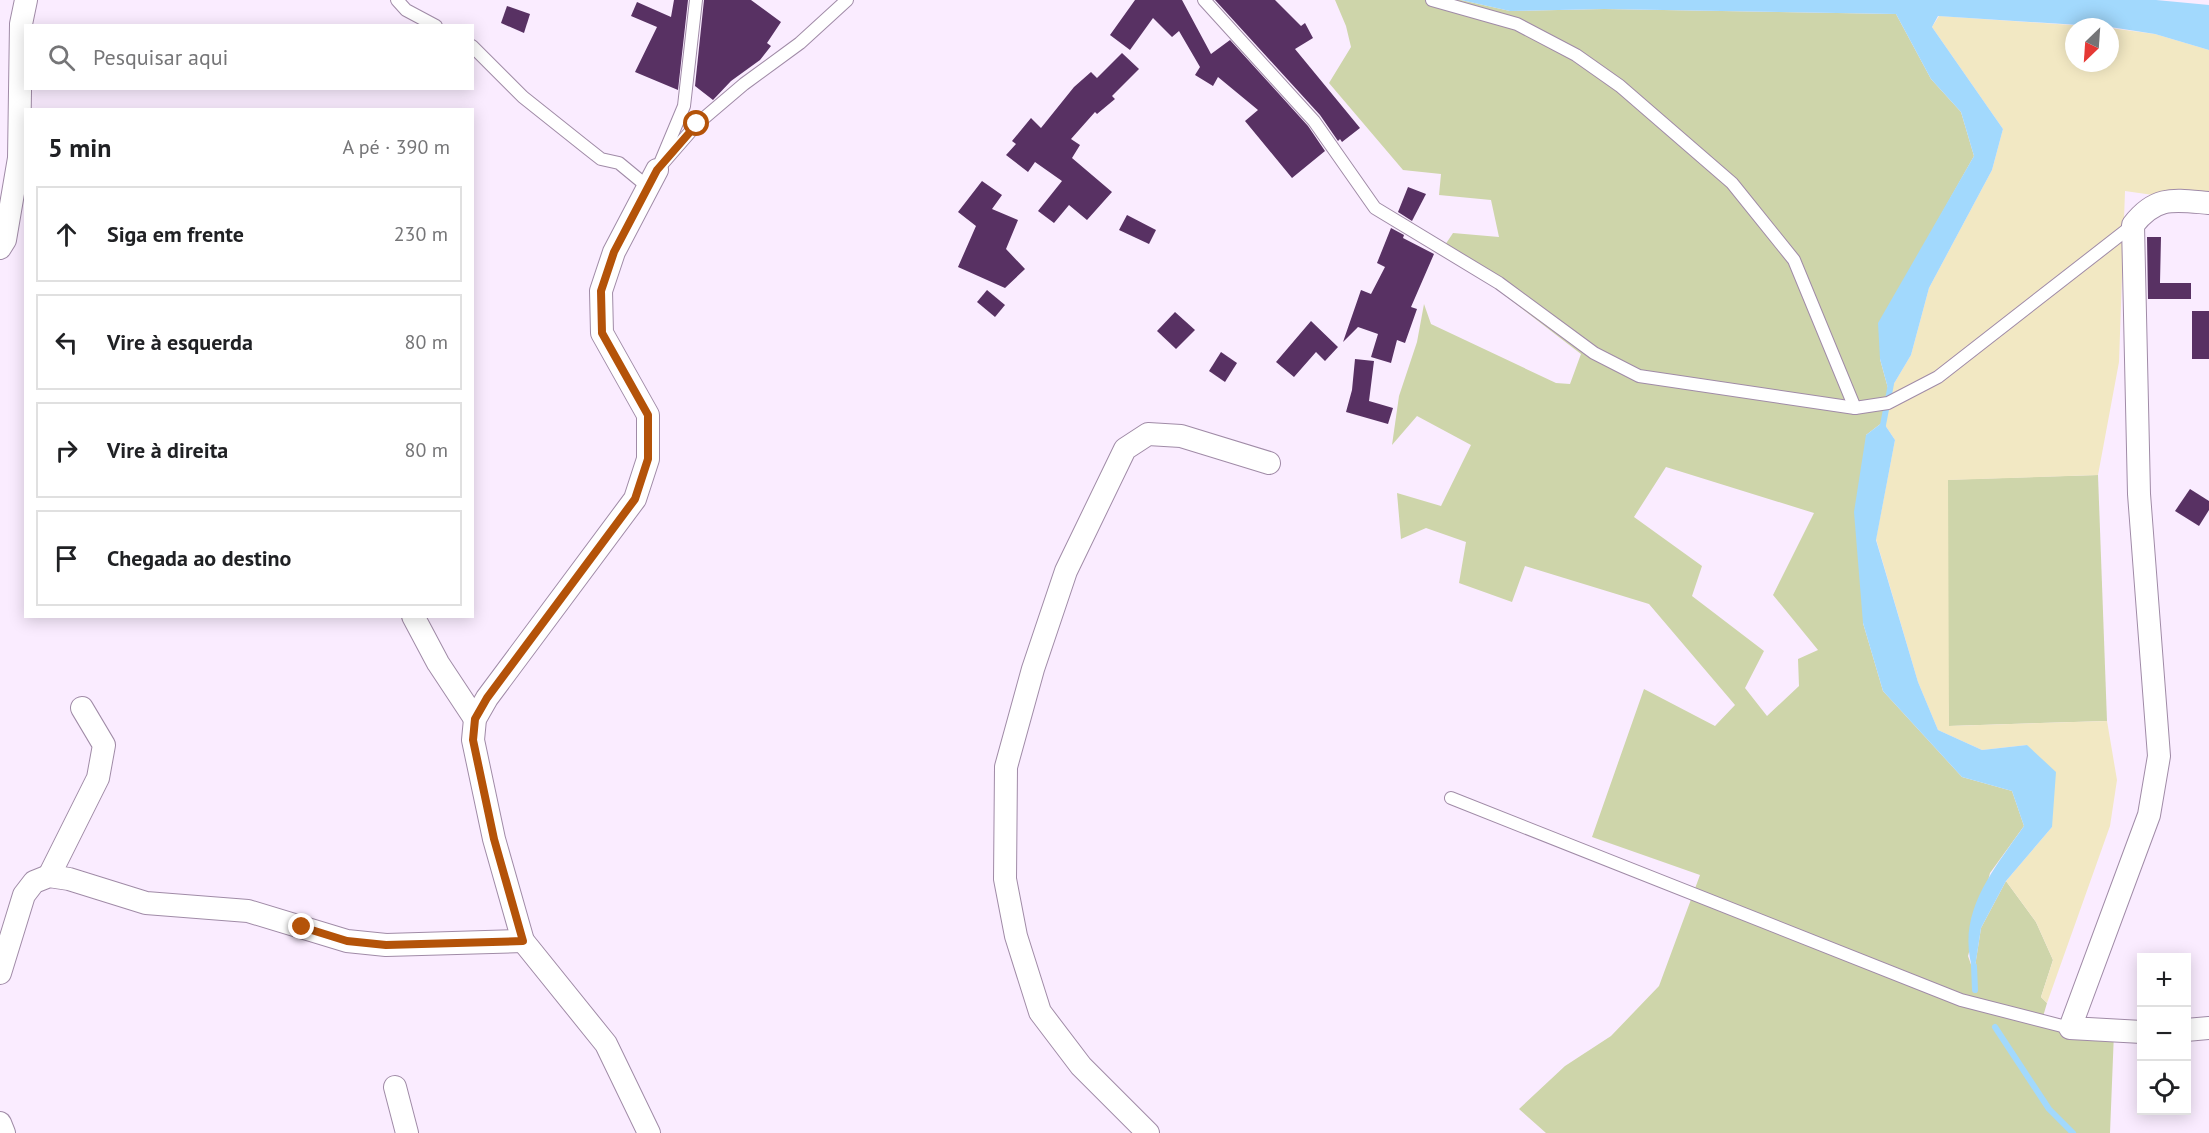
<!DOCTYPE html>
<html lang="pt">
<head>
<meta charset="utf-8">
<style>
  :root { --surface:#fff; --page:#f2f2f2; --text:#202124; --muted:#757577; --line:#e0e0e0 }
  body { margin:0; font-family:"PT Sans",sans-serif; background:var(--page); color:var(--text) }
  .controls { position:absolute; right:18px; bottom:18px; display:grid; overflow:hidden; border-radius:0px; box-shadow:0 3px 15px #0003 }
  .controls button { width:54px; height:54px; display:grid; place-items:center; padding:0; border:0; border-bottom:2px solid var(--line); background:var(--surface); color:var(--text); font:30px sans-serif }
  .compass { position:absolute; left:2065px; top:18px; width:54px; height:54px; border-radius:50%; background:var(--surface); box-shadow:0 3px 15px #0003; rotate:205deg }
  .stop { position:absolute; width:18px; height:18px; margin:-14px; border:4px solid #b45309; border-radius:50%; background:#fff }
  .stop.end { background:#b45309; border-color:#fff; box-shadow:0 2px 6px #0008 }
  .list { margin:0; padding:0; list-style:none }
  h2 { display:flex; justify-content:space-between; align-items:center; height:78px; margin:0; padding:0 24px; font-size:26px }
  h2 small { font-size:20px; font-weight:400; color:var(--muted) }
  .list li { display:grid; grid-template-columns:39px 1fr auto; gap:18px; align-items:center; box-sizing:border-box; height:96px; margin:0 12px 12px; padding:0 12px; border:2px solid var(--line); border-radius:0px }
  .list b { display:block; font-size:22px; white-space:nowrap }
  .list em { font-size:20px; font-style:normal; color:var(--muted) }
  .icon { flex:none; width:33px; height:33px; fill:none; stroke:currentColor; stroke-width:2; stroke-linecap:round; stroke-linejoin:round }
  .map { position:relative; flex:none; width:2209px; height:1133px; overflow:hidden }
  .search { position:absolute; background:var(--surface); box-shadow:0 3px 15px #0003; left:24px; top:24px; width:450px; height:66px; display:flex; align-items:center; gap:15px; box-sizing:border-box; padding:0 21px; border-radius:0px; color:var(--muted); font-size:22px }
  .panel { position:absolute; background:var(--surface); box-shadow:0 3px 15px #0003; left:24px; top:108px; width:450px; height:510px; border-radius:0px }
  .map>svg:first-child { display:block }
  .green { fill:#ced5aa; fill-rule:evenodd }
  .sand { fill:#f2e8c3 }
  .water { fill:#a2d9fd }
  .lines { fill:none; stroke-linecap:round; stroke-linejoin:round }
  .stream { stroke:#a2d9fd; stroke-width:6 }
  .building { fill:#583163 }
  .lane-casing { stroke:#a08ba7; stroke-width:14 }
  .street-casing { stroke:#a08ba7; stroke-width:24 }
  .lane { stroke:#fff; stroke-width:12 }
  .street { stroke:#fff; stroke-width:22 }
  .route { stroke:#b45309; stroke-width:8 }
</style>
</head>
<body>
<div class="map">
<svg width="2209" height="1133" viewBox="0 0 2209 1133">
  <rect width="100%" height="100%" fill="#faecff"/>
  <g class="green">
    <path d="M1335,0H1461L1510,11L1604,9L1896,14L1931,79L1961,112L1974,156L1934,227L1880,359L1889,392L1883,422L1866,435L1863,623L1883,691L1962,777L2012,791L2024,826L1990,873L1968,956L1974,973L1981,928L2006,881L2036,922L2053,960L2041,997L2047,1003L2042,1020L2114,1032L2110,1133H1546L1519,1109L1565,1066L1611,1036L1659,986L1700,875L1592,837L1644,689L1715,726L1735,705L1649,604L1525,566L1512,602L1459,583L1466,542L1426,528L1401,539L1397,493L1441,506L1471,445L1417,416L1392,445L1399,396L1417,342L1424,304L1431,324L1556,383L1570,384L1581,354L1443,248L1453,233L1499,237L1491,200L1439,195L1441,174L1403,170L1329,83L1351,47L1346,26ZM1666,467L1814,513L1773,595L1818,650L1798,659L1799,686L1767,716L1745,688L1764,651L1692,596L1702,566L1634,517Z"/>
    <path d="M2098,475L2107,721L1949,726L1940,480Z"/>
  </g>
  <path class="sand" d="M1939,16L2100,27H2074V63H2110V28L2155,34L2209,50V203L2125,191L2119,362L2098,475L1948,480L1949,726L2107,721L2117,780L2110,826L2047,1003L2041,997L2053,960L2036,922L2006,881L2052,827L2027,745L1982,750L1938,730L1918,682L1876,539L1895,440L1883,422L1889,392L1911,355L1929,288L1992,170L2003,129L1932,27Z"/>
  <g class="water">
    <path d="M1461,0H2156L2209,5V50L2155,34L2110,27L1938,16L1932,27L2003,129L1992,170L1929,288L1911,355L1889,392L1880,359L1878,323L1974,156L1961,112L1931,79L1896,14L1604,9L1510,11Z"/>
    <path d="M1883,422L1895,440L1876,540L1918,682L1938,730L1982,750L2027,745L2056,772L2052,827L2006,881L1981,928L1974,974C1954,915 1992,872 2024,826L2012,791L1962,777L1883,691L1863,623L1854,512L1866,435Z"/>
  </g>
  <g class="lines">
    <g class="stream">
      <path d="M1882,430L1891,384"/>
      <path d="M1974,966L1975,990"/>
      <path d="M1995,1027L2049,1109L2073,1133"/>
    </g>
  </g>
  <g class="building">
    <path d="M674,0H688L678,90L635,72L657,27L631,16L637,2L671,17Z"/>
    <path d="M704,0H751L781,22L767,43L771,46L760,60L731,81L713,100L695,86Z"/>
    <path d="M1135,0H1182L1211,54L1230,40L1308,126L1325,151L1292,178L1245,121L1258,110L1218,77L1213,86L1195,75L1200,67L1179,31L1172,37L1153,18L1130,50L1110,35Z"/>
    <path d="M1215,0H1275L1301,26L1305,23L1313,38L1295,49L1360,128L1342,142L1340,139L1338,141L1320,115Z"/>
    <path d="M507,6L530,14L524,33L501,23Z"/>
    <path d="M1122,53L1139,69L1112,96L1115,99L1097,114L1095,112L1071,139L1080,145L1072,158L1112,192L1087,220L1069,205L1054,223L1038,211L1062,181L1035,162L1028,172L1006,155L1016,144L1012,141L1031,118L1041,128L1074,87L1091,72L1097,78Z"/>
    <path d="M982,181L1002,195L992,209L1018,220L1006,249L1025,269L1005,288L958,267L976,226L958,212Z"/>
    <path d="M1408,187L1426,194L1412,221L1398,212Z"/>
    <path d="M1127,215L1156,230L1149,244L1119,230Z"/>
    <path d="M1391,228L1404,235L1403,238L1434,254L1411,307L1417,309L1405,343L1397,340L1391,363L1371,357L1378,334L1358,327L1343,342L1361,290L1371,294L1385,267L1377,263Z"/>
    <path d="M2147,237H2161L2160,283H2191V299H2148Z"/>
    <path d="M987,290L1005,305L995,317L977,302Z"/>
    <rect x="2192" y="311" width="17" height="48"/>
    <path d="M1175,312L1195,330L1176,349L1157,331Z"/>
    <path d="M1311,321L1338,347L1325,361L1316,352L1294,377L1276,362Z"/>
    <path d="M1221,352L1237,363L1225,382L1209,371Z"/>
    <path d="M1355,359L1374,361L1369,401L1393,408L1388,424L1346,412L1352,390Z"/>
    <path d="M2190,489L2209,501V510L2199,526L2175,511Z"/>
  </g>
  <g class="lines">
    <g class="lane-casing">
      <g id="lane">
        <path d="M397,0L406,10L436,26"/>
        <path d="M1204,0L1314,121L1375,208L1499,283L1594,353L1639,376L1855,408L1888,403L1938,377L2133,225"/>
        <path d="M1432,0L1517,24L1576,55L1620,86L1732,183L1794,260L1855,408"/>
        <path d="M472,46L523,97L587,148L601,159L619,163L648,187"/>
        <path d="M661,161L684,106L696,0"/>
        <path d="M657,170L697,124L744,84L800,43L847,0"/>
        <path d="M1451,798L1961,1000L2070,1028"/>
      </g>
    </g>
    <g class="street-casing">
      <g id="street">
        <path d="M0,248L5,240L19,158L21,24L26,0"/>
        <path d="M413,616L438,663L475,719"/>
        <path d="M49,876L98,778L104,745L82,708"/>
        <path d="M0,973L24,895L34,882L49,876L69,879L146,903L248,911L347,941L386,945L523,941"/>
        <path d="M2186,1030L2209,1028"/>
        <path d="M2142,1032L2070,1028L2149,815L2159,756L2139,494L2133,225C2156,195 2175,200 2209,203"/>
        <path d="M395,1087L407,1133"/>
        <path d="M0,1123L4,1133"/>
        <path d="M649,1133L606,1044L523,941L494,839L473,740L475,719L487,698L635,499L648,459V415L602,333L601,291L614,252L657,170"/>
        <path d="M1148,1133L1081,1066L1040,1012L1016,936L1005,879L1006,767L1033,669L1066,571L1125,449L1148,434L1181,436L1269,463"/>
      </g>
    </g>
    <use href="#lane" class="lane"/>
    <use href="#street" class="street"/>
  </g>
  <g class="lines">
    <path class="route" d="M302,927L347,941L386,945L523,941L494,839L473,740L475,719L487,698L635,499L648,459V415L602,333L601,291L614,252L657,170L697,124"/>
  </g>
</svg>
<div class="controls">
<button>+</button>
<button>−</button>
<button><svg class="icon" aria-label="locate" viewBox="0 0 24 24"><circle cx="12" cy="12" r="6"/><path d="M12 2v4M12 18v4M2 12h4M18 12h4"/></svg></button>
</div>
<svg class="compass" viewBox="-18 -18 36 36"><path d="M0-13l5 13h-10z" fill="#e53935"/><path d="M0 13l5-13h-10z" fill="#757577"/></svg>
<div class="stop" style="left:697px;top:124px"></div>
<div class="stop end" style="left:302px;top:927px"></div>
<div class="search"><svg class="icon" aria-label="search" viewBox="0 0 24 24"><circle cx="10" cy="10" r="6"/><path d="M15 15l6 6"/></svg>Pesquisar aqui</div>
<section class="panel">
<h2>5 min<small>A pé · 390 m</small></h2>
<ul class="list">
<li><svg class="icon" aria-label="ahead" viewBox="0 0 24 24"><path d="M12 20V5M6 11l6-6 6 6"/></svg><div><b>Siga em frente</b></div><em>230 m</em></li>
<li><svg class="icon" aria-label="left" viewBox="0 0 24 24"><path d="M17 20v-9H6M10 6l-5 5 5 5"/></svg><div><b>Vire à esquerda</b></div><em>80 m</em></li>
<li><svg class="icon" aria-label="right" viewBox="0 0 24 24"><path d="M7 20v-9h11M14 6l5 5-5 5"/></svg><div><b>Vire à direita</b></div><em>80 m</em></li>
<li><svg class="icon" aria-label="arrive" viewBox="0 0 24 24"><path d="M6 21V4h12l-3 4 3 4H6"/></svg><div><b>Chegada ao destino</b></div></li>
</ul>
</section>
</div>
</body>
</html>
